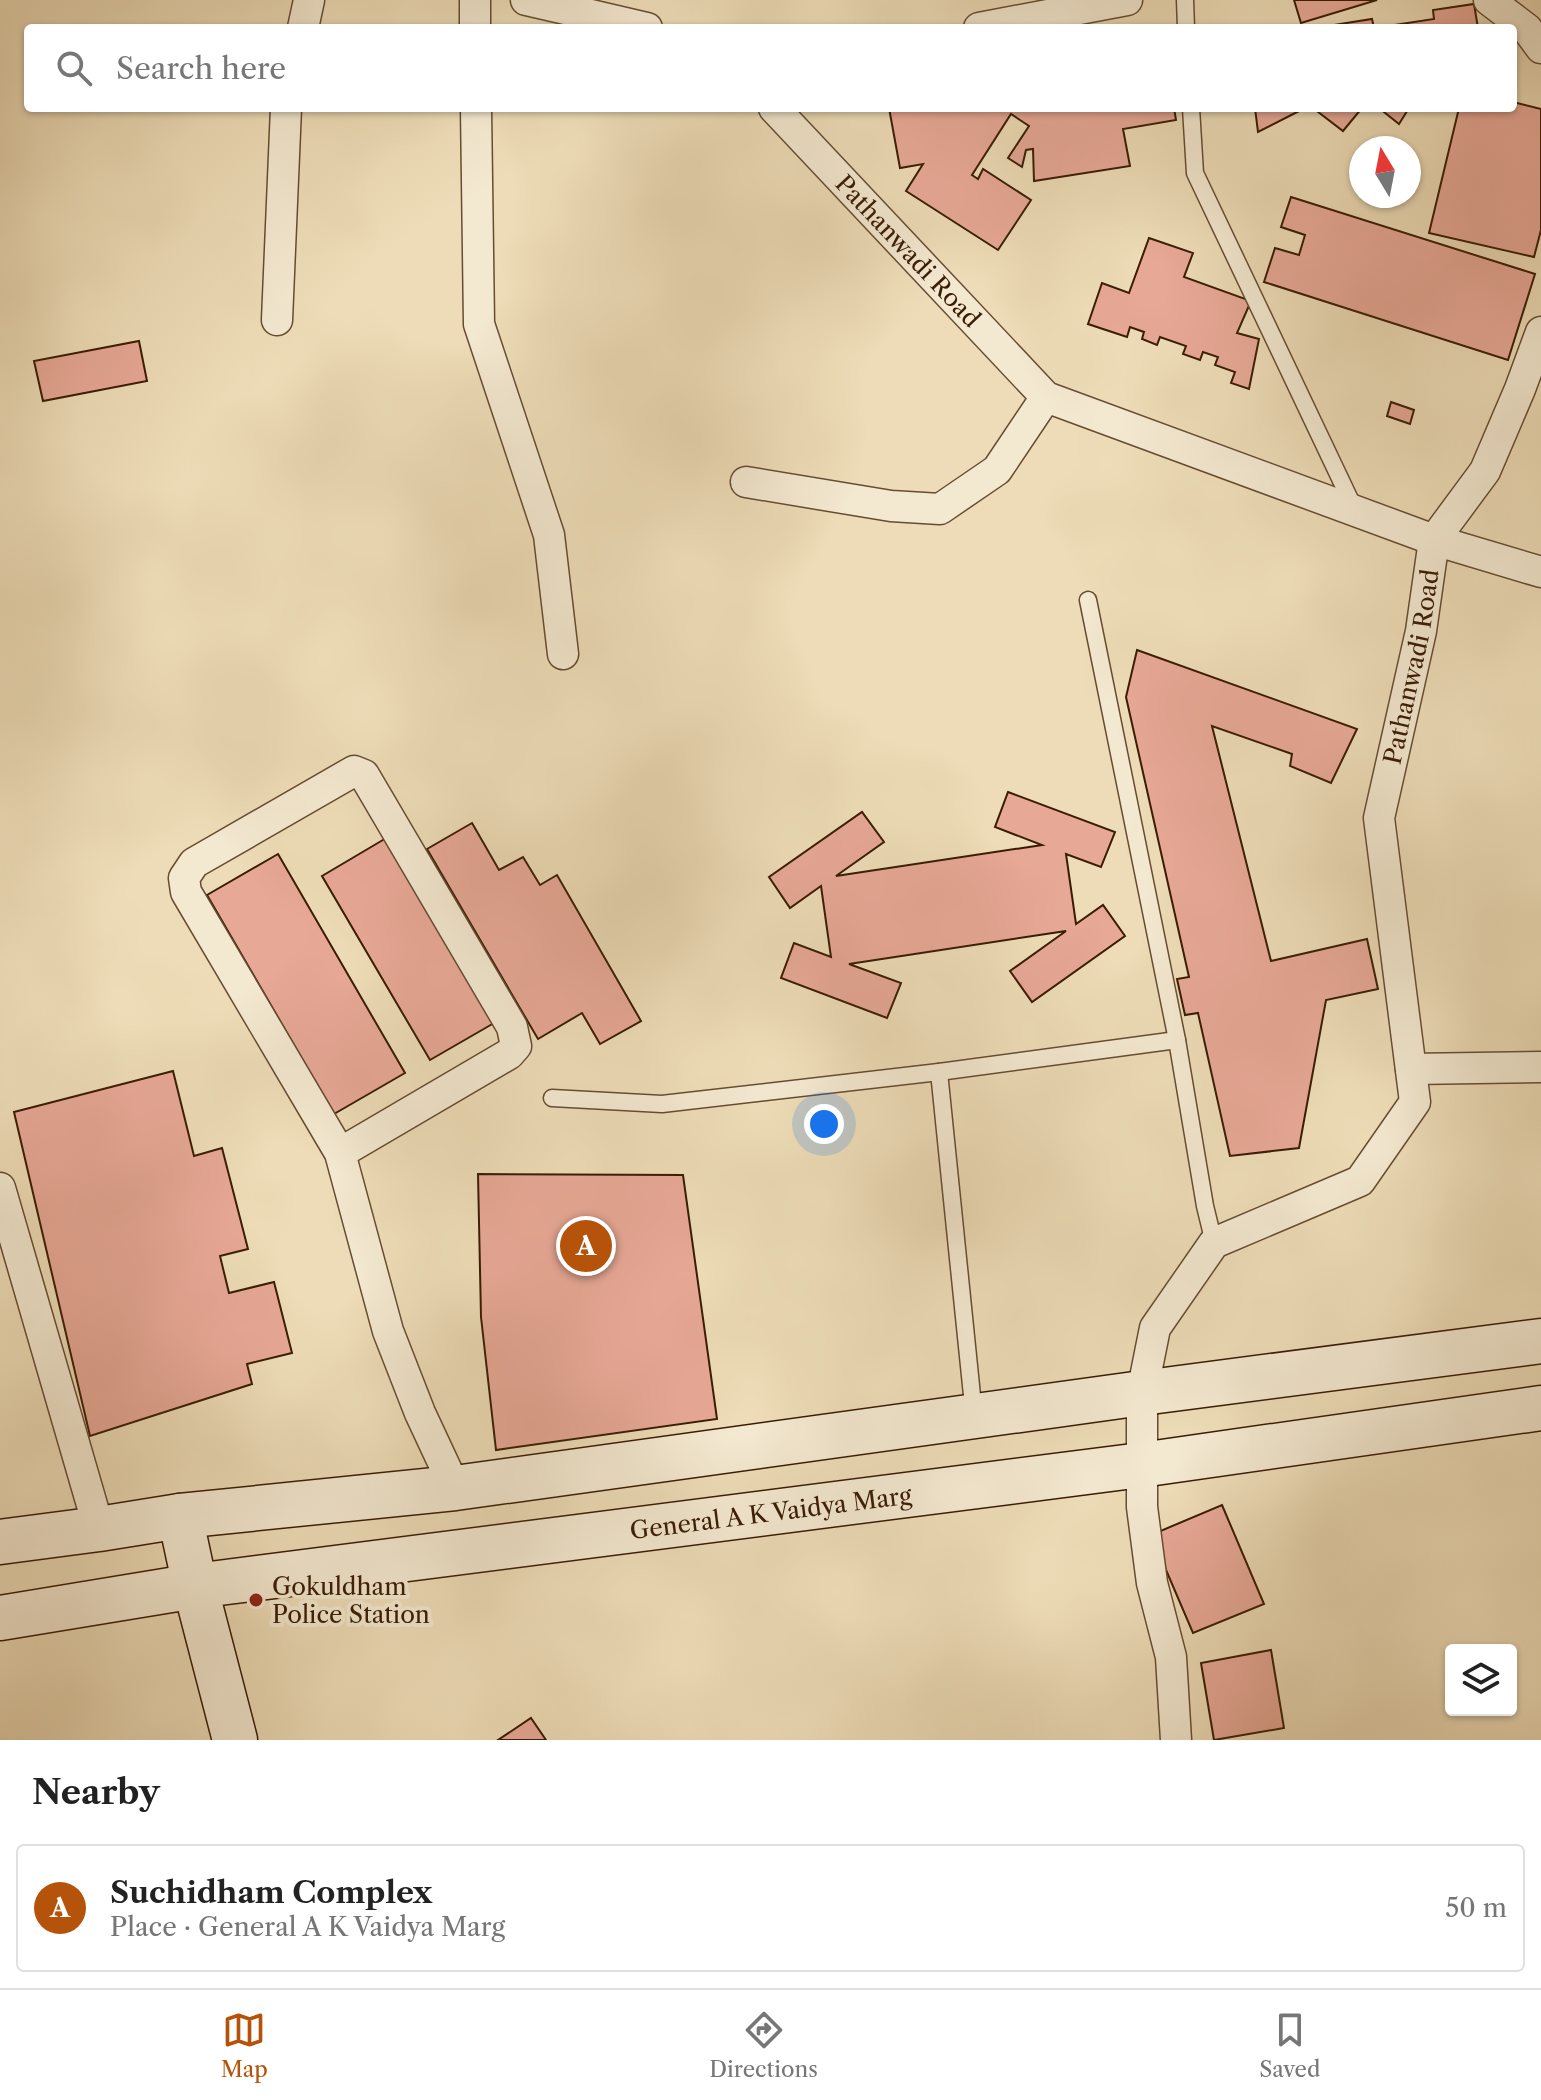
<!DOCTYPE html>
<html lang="en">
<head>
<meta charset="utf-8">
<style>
  :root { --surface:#fff; --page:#f2f2f2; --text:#222; --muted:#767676; --line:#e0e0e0; --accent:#b45309 }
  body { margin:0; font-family:"Libre Caslon Text",serif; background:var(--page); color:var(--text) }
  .controls { position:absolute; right:24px; bottom:24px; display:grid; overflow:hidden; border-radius:8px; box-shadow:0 2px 6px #0004 }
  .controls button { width:72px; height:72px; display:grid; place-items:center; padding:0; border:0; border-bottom:2px solid var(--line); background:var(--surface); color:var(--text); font:40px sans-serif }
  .compass { position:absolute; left:1349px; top:136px; width:72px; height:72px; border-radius:50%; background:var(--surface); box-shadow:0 2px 6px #0004; rotate:350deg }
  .you { position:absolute; left:824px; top:1124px; width:28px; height:28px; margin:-20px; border:6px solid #fff; border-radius:50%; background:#1a73e8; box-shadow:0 0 0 12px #1a73e833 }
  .badge { display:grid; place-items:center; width:52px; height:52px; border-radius:50%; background:var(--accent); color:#fff; font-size:26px; font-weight:700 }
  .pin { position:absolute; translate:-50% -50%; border:4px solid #fff; box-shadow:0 2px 8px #0006 }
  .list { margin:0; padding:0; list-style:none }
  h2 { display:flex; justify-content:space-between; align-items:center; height:104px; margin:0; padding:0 32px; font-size:34px }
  h2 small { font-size:26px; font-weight:400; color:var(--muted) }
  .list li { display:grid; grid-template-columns:52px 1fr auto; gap:24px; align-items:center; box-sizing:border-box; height:128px; margin:0 16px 16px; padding:0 16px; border:2px solid var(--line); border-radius:8px }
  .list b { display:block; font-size:30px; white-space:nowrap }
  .list p { margin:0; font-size:26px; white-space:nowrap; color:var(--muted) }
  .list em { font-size:26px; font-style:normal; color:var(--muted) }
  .icon { flex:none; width:44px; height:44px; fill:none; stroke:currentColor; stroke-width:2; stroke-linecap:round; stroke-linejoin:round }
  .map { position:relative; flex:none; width:1541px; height:1740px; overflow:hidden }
  .search { position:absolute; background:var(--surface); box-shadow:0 2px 6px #0004; left:24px; right:24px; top:24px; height:88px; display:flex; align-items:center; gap:20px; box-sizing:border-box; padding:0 28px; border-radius:8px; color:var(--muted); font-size:30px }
  .sheet { height:248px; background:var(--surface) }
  nav { display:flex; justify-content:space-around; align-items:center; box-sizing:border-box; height:112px; border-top:2px solid var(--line); background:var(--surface); font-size:22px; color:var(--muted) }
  nav a { display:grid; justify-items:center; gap:4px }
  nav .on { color:var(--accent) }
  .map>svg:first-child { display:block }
  .building { fill:#e7a896; stroke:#3a1c04; stroke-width:2 }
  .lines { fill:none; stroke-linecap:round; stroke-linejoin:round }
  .lane-casing { stroke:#674c31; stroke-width:19 }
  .street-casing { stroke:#674c31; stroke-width:33 }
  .secondary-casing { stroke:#3a1c04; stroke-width:47 }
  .lane { stroke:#f3e8d0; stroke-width:16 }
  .street { stroke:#f3e8d0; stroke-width:30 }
  .secondary { stroke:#f3e8d0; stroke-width:44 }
  .poi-dot { fill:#8f2418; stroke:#f3e8d0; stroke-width:3 }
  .labels { text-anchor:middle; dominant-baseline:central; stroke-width:8; stroke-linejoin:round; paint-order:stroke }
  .street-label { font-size:24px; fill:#3a1c04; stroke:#f3e8d0 }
  .poi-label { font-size:24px; fill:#3a1c04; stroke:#f3e8d0; text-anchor:start }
</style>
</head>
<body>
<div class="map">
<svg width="1541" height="1740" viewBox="0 0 1541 1740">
  <rect width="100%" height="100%" fill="#eddcb7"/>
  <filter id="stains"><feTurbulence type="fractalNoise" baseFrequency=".0025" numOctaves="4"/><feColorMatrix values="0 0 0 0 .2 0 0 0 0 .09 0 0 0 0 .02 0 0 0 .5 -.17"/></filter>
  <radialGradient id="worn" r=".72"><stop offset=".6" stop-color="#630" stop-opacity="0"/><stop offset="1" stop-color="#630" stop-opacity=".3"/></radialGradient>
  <g class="building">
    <path d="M1294,0H1377L1301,23Z"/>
    <path d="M1474,4L1478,28H1375L1434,19L1433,10Z"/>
    <path d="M1372,19L1374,28H1321V27Z"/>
    <path d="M1513,102L1541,109V230L1534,257L1429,233L1459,108H1513Z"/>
    <path d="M889,108H1174L1176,120L1123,129L1130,166L1034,181L1033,149L1026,150L1022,167L1008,158L1029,126L1011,114L972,175L978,179L983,169L1031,200L998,250L906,191L923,164L900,168Z"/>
    <path d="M1255,108H1305L1258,132Z"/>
    <path d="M1313,108H1362L1343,131Z"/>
    <path d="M1379,108H1409L1399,124Z"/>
    <path d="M1291,197L1535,274L1508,360L1264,282L1275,248L1299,255L1305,235L1281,227Z"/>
    <path d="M1149,238L1193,253L1184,277L1251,301L1237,333L1259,339L1249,389L1231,383L1235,372L1215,365L1218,357L1203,352L1200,360L1183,354L1186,346L1160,337L1157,345L1142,339L1144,332L1130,327L1127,337L1088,324L1102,283L1129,293Z"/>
    <path d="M139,341L147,381L43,401L34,361Z"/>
    <path d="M1391,402L1414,410L1410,424L1387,416Z"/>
    <path d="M1137,650L1357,729L1331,783L1290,766L1292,754L1212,726L1271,961L1367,939L1378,989L1326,1000L1299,1148L1230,1156L1198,1013L1185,1015L1177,979L1189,977L1126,697Z"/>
    <path d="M1008,792L1115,832L1101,867L1066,854L1076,924L1103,905L1125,936L1032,1002L1010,971L1066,931L849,964L901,983L887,1018L781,978L794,943L831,957L821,886L790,908L769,877L862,812L884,842L836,876L1042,845L995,827Z"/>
    <path d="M472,823L499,870L523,857L540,885L557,875L641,1021L600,1044L582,1013L538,1039L427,849Z"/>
    <path d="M393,834L501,1019L430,1060L322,876Z"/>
    <path d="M278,854L405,1073L334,1114L207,895Z"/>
    <path d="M173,1071L194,1156L222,1148L248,1249L220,1256L229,1293L274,1282L292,1353L247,1364L252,1384L90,1436L14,1112Z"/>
    <path d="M478,1174L683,1175L717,1419L496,1450L481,1317Z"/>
    <path d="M1222,1505L1264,1604L1193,1633L1151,1535Z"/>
    <path d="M1271,1650L1284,1728L1214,1740L1201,1663Z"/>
    <path d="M531,1718L546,1740H498Z"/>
  </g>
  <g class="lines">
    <g class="lane-casing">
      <g id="lane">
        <path d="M1185,0L1186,28"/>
        <path d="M1191,108L1195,173L1355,510"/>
        <path d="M1088,600L1177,1040L1205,1206L1214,1243"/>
        <path d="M939,1072L974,1415"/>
        <path d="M552,1098L662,1104L939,1072L1177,1040"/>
      </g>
    </g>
    <g class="street-casing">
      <g id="street">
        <path d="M475,0V28"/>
        <path d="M526,0L647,28"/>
        <path d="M1489,0L1527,29L1541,48"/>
        <path d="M303,28L309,0"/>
        <path d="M979,28L1127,0"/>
        <path d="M476,108L479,324L549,535L563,654"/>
        <path id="s1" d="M774,108L1046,397L1434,540L1541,572"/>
        <path d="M277,320L286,108"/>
        <path d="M746,482L891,506L940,509L997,470L1046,397"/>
        <path d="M1411,1069L1541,1067"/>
        <path d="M340,1153L509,1054L516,1046L512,1027L364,775L354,771L194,863L184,878L186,892L340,1153L388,1331L420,1413L455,1488"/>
        <path d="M0,1188L99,1529"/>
        <path id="s2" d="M1176,1740L1171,1657L1152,1583L1142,1507V1393L1155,1328L1214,1243L1360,1181L1415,1102L1379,818L1421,631L1434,540L1485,471L1520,389L1541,332"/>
      </g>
    </g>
    <g class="secondary-casing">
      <g id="secondary">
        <path d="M180,1516L195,1586L235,1740"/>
        <path d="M0,1542L99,1529L180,1516L455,1488L1142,1393L1541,1341"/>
        <path id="s3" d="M0,1618L195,1586L1141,1465L1541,1408"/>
      </g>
    </g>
    <use href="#lane" class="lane"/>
    <use href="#street" class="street"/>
    <use href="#secondary" class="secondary"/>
  </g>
  <circle class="poi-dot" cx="256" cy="1600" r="8"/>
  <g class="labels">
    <g class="street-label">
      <text stroke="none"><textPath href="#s1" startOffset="196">Pathanwadi Road</textPath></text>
      <text stroke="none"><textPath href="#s2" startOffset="1216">Pathanwadi Road</textPath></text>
      <text stroke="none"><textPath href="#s3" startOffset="778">General A K Vaidya Marg</textPath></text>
    </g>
    <g class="poi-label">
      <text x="272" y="1586">Gokuldham<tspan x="272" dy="28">Police Station</tspan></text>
    </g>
  </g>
  <rect width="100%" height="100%" filter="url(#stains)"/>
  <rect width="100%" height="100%" fill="url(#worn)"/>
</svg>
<div class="controls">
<button><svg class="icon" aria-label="layers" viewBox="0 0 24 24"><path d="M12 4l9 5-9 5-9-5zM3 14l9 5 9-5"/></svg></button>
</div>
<svg class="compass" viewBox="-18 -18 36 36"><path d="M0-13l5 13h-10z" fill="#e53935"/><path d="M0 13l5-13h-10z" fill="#767676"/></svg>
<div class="you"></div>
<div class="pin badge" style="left:586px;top:1246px">A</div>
<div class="search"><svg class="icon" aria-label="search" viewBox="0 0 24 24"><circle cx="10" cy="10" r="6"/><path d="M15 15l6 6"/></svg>Search here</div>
</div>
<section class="sheet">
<h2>Nearby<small></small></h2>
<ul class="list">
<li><span class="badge">A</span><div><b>Suchidham Complex</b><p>Place · General A K Vaidya Marg</p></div><em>50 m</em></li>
</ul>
</section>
<nav>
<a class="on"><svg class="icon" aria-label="map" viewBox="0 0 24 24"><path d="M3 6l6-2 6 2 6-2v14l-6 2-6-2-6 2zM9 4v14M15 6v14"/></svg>Map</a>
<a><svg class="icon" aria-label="directions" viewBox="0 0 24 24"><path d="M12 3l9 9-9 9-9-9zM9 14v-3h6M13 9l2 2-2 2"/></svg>Directions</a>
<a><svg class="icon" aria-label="saved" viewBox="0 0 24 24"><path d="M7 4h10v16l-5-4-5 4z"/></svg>Saved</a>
</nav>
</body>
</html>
